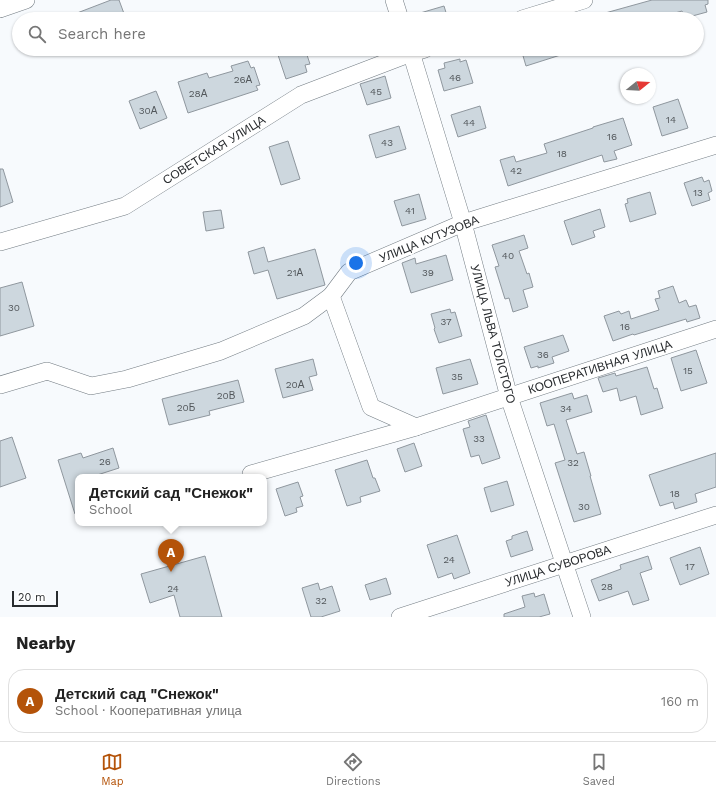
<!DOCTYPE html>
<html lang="en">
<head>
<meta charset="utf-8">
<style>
  :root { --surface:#fff; --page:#f2f2f2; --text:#222; --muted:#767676; --line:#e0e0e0; --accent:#b45309 }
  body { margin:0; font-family:"Work Sans",sans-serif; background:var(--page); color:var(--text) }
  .compass { position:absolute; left:620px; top:68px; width:36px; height:36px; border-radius:50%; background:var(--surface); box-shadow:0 1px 3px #0004; rotate:72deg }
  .scale { position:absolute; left:12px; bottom:10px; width:46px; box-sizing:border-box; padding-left:4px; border:2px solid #292c2f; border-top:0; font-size:11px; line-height:14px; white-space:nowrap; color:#292c2f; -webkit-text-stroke:3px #fff; paint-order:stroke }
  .you { position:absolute; left:356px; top:263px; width:14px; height:14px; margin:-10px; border:3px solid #fff; border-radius:50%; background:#1a73e8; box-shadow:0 0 0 6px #1a73e833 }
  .badge { display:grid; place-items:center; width:26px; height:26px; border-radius:50%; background:var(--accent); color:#fff; font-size:13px; font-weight:700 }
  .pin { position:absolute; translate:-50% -33px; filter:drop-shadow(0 1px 2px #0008) }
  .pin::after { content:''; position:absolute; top:21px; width:14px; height:12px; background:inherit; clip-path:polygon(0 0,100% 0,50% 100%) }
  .popup { position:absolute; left:75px; top:474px; width:192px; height:52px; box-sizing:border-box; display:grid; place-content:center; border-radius:8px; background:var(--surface); filter:drop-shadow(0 1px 3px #0005); font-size:13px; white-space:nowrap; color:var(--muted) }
  .popup b { font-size:15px; color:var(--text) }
  .popup::after { content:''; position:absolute; left:50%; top:100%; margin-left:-8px; border:8px solid transparent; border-top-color:var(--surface) }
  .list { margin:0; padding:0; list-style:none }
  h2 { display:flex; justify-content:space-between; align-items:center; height:52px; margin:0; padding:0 16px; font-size:17px }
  h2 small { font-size:13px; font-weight:400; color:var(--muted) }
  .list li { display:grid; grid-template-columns:26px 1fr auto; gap:12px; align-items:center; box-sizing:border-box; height:64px; margin:0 8px 8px; padding:0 8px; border:1px solid var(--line); border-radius:16px }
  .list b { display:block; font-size:15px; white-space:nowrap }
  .list p { margin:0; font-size:13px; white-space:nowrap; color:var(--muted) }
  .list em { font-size:13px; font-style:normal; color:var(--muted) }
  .icon { flex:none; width:22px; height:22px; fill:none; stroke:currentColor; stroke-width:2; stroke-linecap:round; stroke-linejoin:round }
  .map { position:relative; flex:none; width:716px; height:617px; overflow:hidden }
  .search { position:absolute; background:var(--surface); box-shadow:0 1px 3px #0004; left:12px; right:12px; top:12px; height:44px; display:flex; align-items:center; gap:10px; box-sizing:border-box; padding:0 14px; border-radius:22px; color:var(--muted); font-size:15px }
  .sheet { height:124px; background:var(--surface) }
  nav { display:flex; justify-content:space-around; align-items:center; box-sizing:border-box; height:56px; border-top:1px solid var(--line); background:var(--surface); font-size:11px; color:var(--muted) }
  nav a { display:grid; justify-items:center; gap:2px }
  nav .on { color:var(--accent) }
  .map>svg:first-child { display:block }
  .building { fill:#cdd7de; stroke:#8f979e }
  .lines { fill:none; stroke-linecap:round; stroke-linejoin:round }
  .street-casing { stroke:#737c83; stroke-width:18 }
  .street { stroke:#fff; stroke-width:17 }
  .labels { text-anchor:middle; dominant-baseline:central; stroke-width:3.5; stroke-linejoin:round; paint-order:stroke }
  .number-label { font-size:10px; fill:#52575b }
  .street-label { font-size:12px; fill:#292c2f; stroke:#fff }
</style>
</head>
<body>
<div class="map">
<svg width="716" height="617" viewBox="0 0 716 617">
  <rect width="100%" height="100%" fill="#f7fafd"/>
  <g class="building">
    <path d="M111,0H119L126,19H64V18Z"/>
    <path d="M652,0H708V4L705,5L707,12L685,18L682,11L654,19H598V15Z"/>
    <path d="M444,6L448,19H410V16Z"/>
    <path d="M276,49H305L310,64L305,65L307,72L286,79Z"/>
    <path d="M521,49H570V52L526,66Z"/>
    <path d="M460,59V62L466,60L473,83L444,91L438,70L445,68L444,63Z"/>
    <path d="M248,61L251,68L254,67L260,85L256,86L258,90L188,113L178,82L207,73L209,78L233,71L231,66Z"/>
    <path d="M385,76L391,98L367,105L360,84Z"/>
    <path d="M156,91L167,118L140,129L129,101Z"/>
    <path d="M678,99L688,128L662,136L653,107Z"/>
    <path d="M480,106L486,128L458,137L451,115Z"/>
    <path d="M623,118L632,145L614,151L617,159L604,162L602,155L508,186L500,160L514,156L516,162L547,153L544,144L593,128V127Z"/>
    <path d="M399,126L406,149L376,158L369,135Z"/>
    <path d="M288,141L300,179L281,185L269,147Z"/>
    <path d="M0,169H3L13,202L0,207Z"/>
    <path d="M702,177L704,182L709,180L712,191L708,193L710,200L692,206L684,183Z"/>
    <path d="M650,192L656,214L630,222L625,204L628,203L627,199Z"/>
    <path d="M419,194L426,219L402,226L394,201Z"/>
    <path d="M600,209L605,227L593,231L595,237L572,245L564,221Z"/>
    <path d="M221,210L224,228L206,231L203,212Z"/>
    <path d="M524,235L528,248L519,251L527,274L529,273L533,287L523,290L528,307L513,312L509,298L505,299L495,267L499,266L492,245Z"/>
    <path d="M264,247L268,262L315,249L325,285L277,299L268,270L254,274L248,252Z"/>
    <path d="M446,255L453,280L411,293L402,263L415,258L416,264Z"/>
    <path d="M22,282L34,326L0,336V288Z"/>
    <path d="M673,286L679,303L686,300L689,307L696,305L700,318L687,322L686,319L634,335L633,334L613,341L604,316L619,311L621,314L629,311L631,319L659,310L655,299L660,298L658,291Z"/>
    <path d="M450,309L451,313L455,312L462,336L439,343L434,329L435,328L431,314Z"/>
    <path d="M563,335L569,351L552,357L554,363L538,368V366L531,368L524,347Z"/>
    <path d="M696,350L707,383L681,391L671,358Z"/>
    <path d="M313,359L317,375L309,377L313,390L283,398L275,369Z"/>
    <path d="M470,359L478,384L443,394L436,368Z"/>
    <path d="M647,367L654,389L657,388L663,408L641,415L636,396L620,401L617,388L603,392L598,378L615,373L616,376Z"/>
    <path d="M238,380L244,402L209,411L210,415L169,425L162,399Z"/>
    <path d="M572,393L574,399L587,395L592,412L566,420L577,454L584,452L591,476H590L601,514L574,522L555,463L565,460L554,424L547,426L540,403Z"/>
    <path d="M486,415L500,458L482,464L479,455L471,457L463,429L470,427L468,421Z"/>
    <path d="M12,437L26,478L0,487V441Z"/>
    <path d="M414,443L422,466L405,472L397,449Z"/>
    <path d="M113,448L119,468L91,477H78V514H75L58,460L81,453L83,458Z"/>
    <path d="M716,453V487L695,494L697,502L675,509L673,502L660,506L649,475Z"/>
    <path d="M367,460L373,478H375L380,491L360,497L361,502L347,506L335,470Z"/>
    <path d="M507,481L514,505L491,512L484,488Z"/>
    <path d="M298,482L303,496L300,497L303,506L296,508L297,512L285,516L276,489Z"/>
    <path d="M527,531L533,550L511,557L506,541L512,539V536Z"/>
    <path d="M457,535L470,573L454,579L452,573L438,578L427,545Z"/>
    <path d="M700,547L709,574L680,585L670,558Z"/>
    <path d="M205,556L222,617H180L174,595L150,603L141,574Z"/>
    <path d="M648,556L652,569L640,573L649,600L633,605L628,591L599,601L591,580L621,569L620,565Z"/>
    <path d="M386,578L391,594L370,600L365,585Z"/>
    <path d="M318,583L320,590L332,586L340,611L321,617H311L302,588Z"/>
    <path d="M534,593L535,597L544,594L550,614L539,617H504V614L525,607L522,596Z"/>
  </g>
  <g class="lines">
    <g class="street-casing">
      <g id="street">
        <path d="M394,0L400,19"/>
        <path d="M0,9L26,0"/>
        <path d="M522,19L584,0"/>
        <path d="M410,49L463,223L509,397L582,617"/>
        <path d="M0,242L125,206L301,95L411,53L425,49"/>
        <path d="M331,296L371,407L416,427L716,329"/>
        <path d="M0,385L47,371L91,386L127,379L221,351L304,316L331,296L349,272L463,223L716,145"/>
        <path d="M251,474L416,427"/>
        <path d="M400,617L716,515"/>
      </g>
    </g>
    <use href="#street" class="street"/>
  </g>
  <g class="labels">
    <g class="number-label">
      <text x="455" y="77">46</text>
      <text x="243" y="79">26А</text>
      <text x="376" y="91">45</text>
      <text x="198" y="93">28А</text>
      <text x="148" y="110">30А</text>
      <text x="671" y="119">14</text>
      <text x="469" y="122">44</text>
      <text x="612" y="136">16</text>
      <text x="387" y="142">43</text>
      <text x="562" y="153">18</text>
      <text x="516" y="170">42</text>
      <text x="698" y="192">13</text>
      <text x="410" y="210">41</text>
      <text x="508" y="255">40</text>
      <text x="295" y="272">21А</text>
      <text x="428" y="272">39</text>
      <text x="14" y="307">30</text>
      <text x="446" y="321">37</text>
      <text x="625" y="326">16</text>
      <text x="543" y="354">36</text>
      <text x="688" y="370">15</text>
      <text x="457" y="376">35</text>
      <text x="295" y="384">20А</text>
      <text x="226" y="395">20В</text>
      <text x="186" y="407">20Б</text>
      <text x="566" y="408">34</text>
      <text x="479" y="438">33</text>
      <text x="105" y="461">26</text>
      <text x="573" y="462">32</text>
      <text x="675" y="493">18</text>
      <text x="584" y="506">30</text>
      <text x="449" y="559">24</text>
      <text x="690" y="566">17</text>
      <text x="607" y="586">28</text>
      <text x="173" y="588">24</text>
      <text x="321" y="600">32</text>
    </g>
    <g class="street-label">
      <text transform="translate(214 150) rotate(-32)">СОВЕТСКАЯ УЛИЦА</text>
      <text transform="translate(429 239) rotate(-22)">УЛИЦА КУТУЗОВА</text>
      <text transform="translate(493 334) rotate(75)">УЛИЦА ЛЬВА ТОЛСТОГО</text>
      <text transform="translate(600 367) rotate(-18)">КООПЕРАТИВНАЯ УЛИЦА</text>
      <text transform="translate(558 566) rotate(-18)">УЛИЦА СУВОРОВА</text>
    </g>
  </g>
</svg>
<svg class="compass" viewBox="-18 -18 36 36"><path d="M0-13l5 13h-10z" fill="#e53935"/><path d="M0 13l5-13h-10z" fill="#767676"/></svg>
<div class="scale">20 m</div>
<div class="you"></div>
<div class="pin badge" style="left:171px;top:572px">A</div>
<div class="popup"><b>Детский сад &quot;Снежок&quot;</b>School</div>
<div class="search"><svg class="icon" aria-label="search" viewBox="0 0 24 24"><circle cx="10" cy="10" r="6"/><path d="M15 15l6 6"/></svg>Search here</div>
</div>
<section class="sheet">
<h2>Nearby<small></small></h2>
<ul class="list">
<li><span class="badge">A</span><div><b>Детский сад &quot;Снежок&quot;</b><p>School · Кооперативная улица</p></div><em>160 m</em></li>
</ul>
</section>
<nav>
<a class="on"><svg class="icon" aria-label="map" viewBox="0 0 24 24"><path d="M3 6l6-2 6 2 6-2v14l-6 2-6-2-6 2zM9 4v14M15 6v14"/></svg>Map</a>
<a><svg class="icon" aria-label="directions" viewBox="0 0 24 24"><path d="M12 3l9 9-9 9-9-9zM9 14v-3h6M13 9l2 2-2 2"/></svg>Directions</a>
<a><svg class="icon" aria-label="saved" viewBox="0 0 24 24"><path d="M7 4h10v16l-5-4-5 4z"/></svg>Saved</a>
</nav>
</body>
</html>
